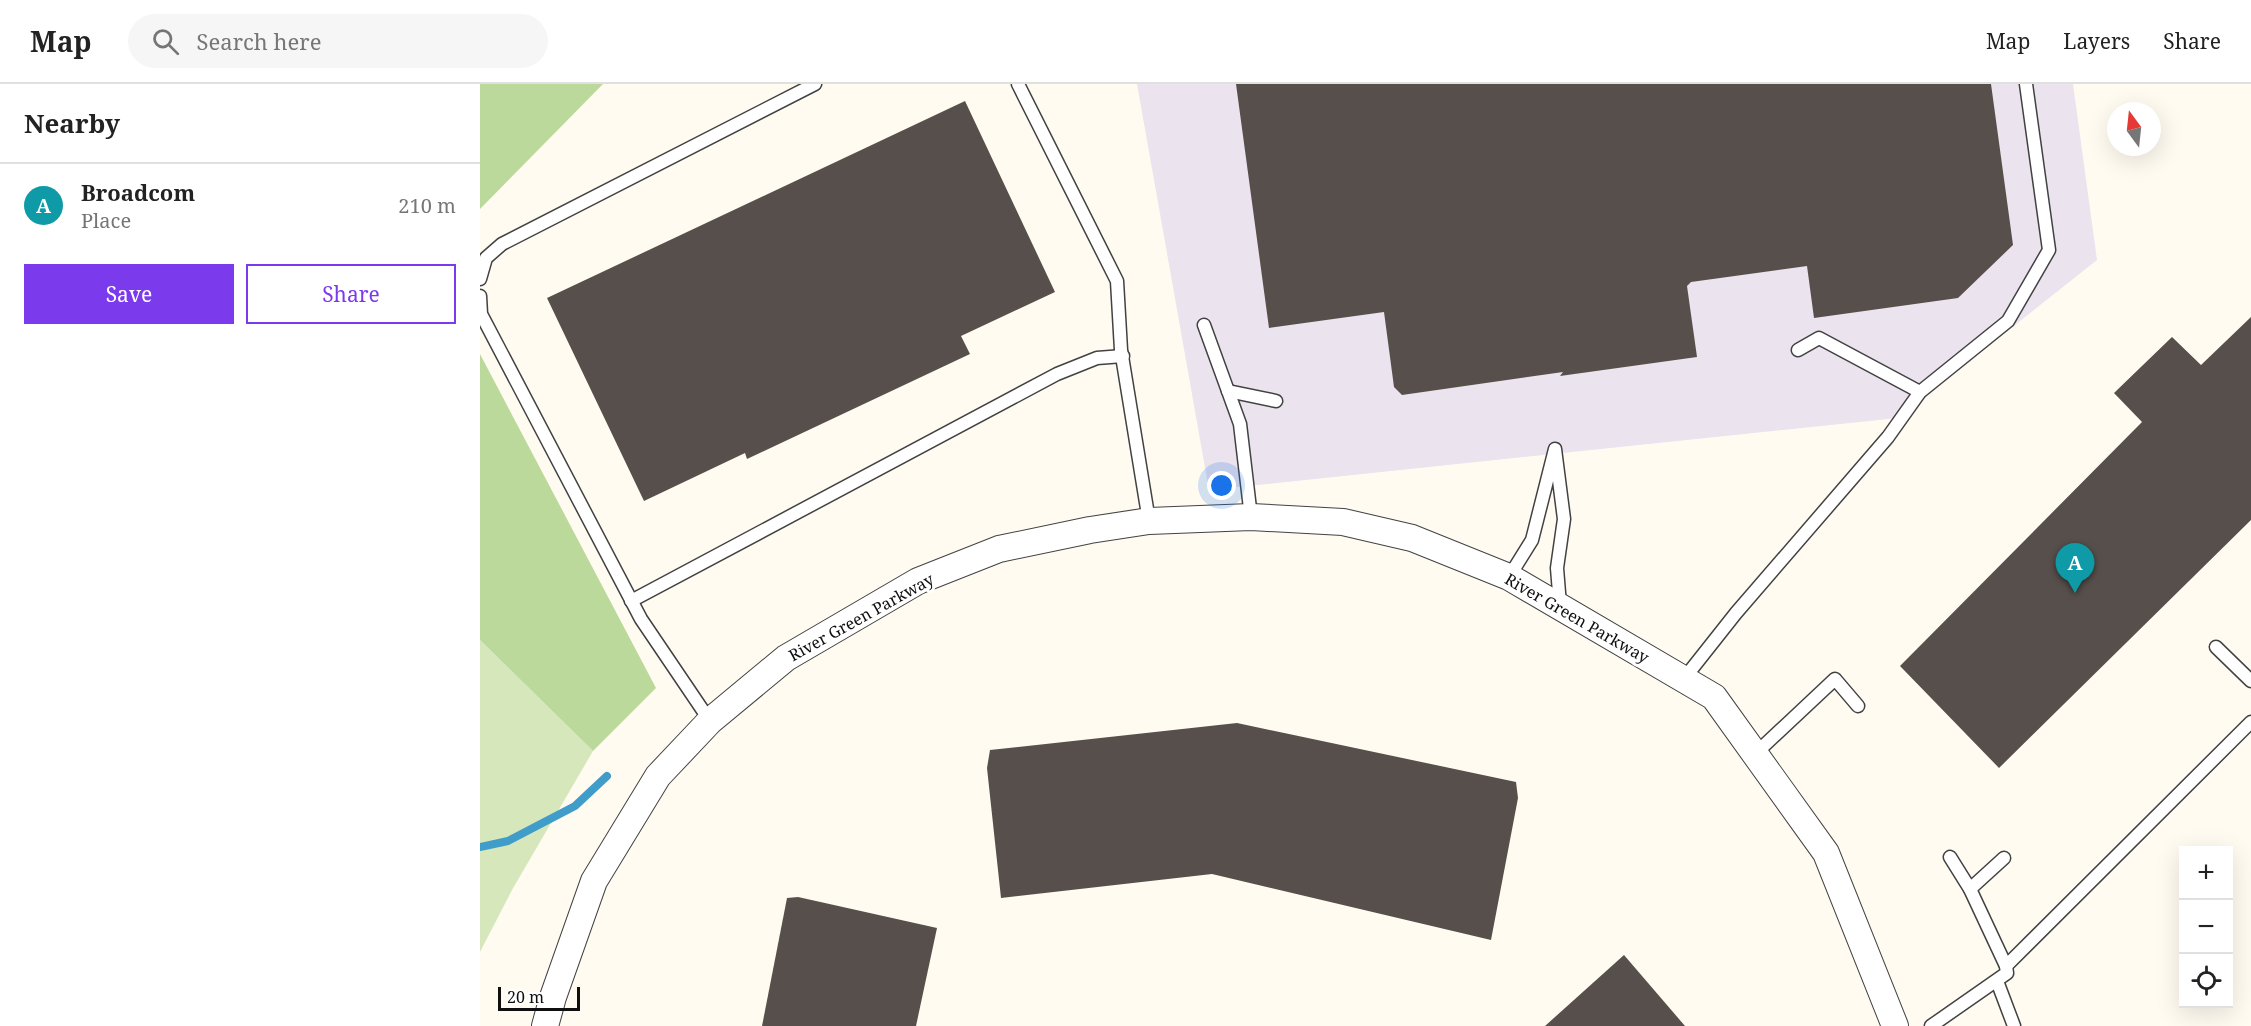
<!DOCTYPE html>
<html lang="en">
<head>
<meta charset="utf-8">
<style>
  :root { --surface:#fff; --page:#f6f6f6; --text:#222; --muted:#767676; --line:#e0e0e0; --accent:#7c3aed }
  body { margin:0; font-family:"Noto Serif",serif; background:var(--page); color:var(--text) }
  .controls { position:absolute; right:18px; bottom:18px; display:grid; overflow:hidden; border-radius:0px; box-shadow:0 6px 24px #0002 }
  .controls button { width:54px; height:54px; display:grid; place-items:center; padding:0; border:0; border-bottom:2px solid var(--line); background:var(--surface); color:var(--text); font:30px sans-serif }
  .compass { position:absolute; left:1627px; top:18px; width:54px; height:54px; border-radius:50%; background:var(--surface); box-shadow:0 6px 24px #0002; rotate:345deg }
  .scale { position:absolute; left:18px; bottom:15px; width:82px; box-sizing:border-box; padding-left:6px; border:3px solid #0f0f0f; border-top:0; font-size:16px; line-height:21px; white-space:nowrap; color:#0f0f0f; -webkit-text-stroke:4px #fff; paint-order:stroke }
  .you { position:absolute; left:742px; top:402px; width:21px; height:21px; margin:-15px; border:4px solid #fff; border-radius:50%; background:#1a73e8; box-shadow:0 0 0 9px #1a73e833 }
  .badge { display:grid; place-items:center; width:39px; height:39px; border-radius:50%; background:var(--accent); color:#fff; font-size:20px; font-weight:700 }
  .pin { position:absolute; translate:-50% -50px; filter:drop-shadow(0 2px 3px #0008) }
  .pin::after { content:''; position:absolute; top:32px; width:21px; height:18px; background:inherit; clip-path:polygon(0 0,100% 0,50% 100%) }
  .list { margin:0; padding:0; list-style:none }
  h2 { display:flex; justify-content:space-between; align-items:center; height:78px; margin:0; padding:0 24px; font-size:26px }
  h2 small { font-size:20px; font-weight:400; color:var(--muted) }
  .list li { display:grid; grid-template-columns:39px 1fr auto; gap:18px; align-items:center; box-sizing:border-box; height:84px; padding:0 24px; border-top:2px solid var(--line) }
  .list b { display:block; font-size:22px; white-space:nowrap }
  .list p { margin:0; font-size:20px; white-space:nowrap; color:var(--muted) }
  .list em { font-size:20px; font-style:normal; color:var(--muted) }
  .actions { display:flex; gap:12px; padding:18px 24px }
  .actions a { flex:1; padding:14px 0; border:2px solid var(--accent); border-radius:0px; text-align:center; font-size:21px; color:var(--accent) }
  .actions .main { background:var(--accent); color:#fff }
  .icon { flex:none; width:33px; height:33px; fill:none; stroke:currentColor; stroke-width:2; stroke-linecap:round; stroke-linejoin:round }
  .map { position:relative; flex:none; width:1771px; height:942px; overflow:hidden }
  header { display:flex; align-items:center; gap:36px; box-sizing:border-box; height:84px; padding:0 30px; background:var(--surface); border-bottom:2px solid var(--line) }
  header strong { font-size:28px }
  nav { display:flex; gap:33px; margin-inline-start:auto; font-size:21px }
  .search { width:420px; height:54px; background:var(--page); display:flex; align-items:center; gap:15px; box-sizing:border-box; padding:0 21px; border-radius:33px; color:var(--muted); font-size:22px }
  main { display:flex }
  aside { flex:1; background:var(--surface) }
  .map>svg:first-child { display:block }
  .industrial { fill:#ebe3ed }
  .green { fill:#d6e8bb }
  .forest { fill:#bbd99a }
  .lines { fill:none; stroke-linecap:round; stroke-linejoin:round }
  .stream { stroke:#409dc9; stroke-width:8 }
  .building { fill:#574f4b }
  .lane-casing { stroke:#424242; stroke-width:15 }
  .street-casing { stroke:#424242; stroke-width:28 }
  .lane { stroke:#fff; stroke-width:12 }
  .street { stroke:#fff; stroke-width:26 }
  .labels { text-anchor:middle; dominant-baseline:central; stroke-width:6; stroke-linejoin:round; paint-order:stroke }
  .street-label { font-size:16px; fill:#0f0f0f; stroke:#fff }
</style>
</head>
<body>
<header>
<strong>Map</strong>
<div class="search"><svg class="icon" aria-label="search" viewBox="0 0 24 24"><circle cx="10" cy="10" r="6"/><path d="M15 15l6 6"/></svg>Search here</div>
<nav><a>Map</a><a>Layers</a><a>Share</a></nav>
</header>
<main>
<aside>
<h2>Nearby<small></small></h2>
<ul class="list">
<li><span class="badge" style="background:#0f9aa8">A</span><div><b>Broadcom</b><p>Place</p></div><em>210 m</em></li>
</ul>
<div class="actions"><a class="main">Save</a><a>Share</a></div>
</aside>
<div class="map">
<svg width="1771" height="942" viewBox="0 0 1771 942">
  <rect width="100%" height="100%" fill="#fffbf1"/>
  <path class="industrial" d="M657,0H1593L1617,176L1418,334L729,406Z"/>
  <path class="green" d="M0,556L113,667L32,806L0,868Z"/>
  <g class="forest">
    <path d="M0,0H123L0,125Z"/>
    <path d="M0,270L176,604L113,667L0,556Z"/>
  </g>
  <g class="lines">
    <path class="stream" d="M0,763L28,757L95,722L127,692"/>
  </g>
  <g class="building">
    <path d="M756,0H1511L1533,161L1478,214L1334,234L1327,182L1211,198L1207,202L1217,273L1080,292L1083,288L922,311L914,303L904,228L789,244Z"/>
    <path d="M485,17L575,208L481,252L490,270L267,375L265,369L164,417L67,214Z"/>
    <path d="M1771,233V436L1519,684L1420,582L1662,338L1634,309L1692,253L1721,281Z"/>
    <path d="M757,639L1036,698L1038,714L1011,856L732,790L521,814L507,684L510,666Z"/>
    <path d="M318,813L457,844L436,942H282L307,814Z"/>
    <path d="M1144,871L1205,942H1065Z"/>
  </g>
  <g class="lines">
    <g class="lane-casing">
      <g id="lane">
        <path d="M538,0L637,197L641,266L669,437"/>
        <path d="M0,195L6,174L22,160L335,0"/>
        <path d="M0,212L1,230L161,535L230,637"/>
        <path d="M724,241L760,340L771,433"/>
        <path d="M1318,266L1339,254L1440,308"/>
        <path d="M748,307L796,317"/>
        <path d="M1029,493L1052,456L1075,365L1084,435L1077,484L1080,521"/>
        <path d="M151,517L577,290L617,274L643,272"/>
        <path d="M1736,563L1771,597"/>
        <path d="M1203,596L1256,529L1408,353L1440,308L1528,237L1569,166L1546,0"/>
        <path d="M1275,670L1355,595L1378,622"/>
        <path d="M1490,805L1524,774"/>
        <path d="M1526,882L1771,638"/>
        <path d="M1517,897L1534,942"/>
        <path d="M1451,942L1527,889L1526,882L1490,805L1470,773"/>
      </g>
    </g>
    <g class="street-casing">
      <path id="street" d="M65,942L73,913L114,797L178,692L230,637L306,574L438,497L519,465L610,446L669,437L771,433L863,438L932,454L1029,493L1234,613L1346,769L1415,942"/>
    </g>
    <use href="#lane" class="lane"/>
    <use href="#street" class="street"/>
  </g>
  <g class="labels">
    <g class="street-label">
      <text transform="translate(381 533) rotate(-29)">River Green Parkway</text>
      <text transform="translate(1097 534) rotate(30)">River Green Parkway</text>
    </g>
  </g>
</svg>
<div class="controls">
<button>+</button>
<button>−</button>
<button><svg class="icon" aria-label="locate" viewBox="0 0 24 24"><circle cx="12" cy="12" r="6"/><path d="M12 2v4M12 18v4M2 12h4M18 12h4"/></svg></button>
</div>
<svg class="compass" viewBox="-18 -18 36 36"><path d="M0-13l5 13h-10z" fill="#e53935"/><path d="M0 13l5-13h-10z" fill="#767676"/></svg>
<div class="scale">20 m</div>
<div class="you"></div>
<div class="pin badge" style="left:1595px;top:509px;background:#0f9aa8">A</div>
</div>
</main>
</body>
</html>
